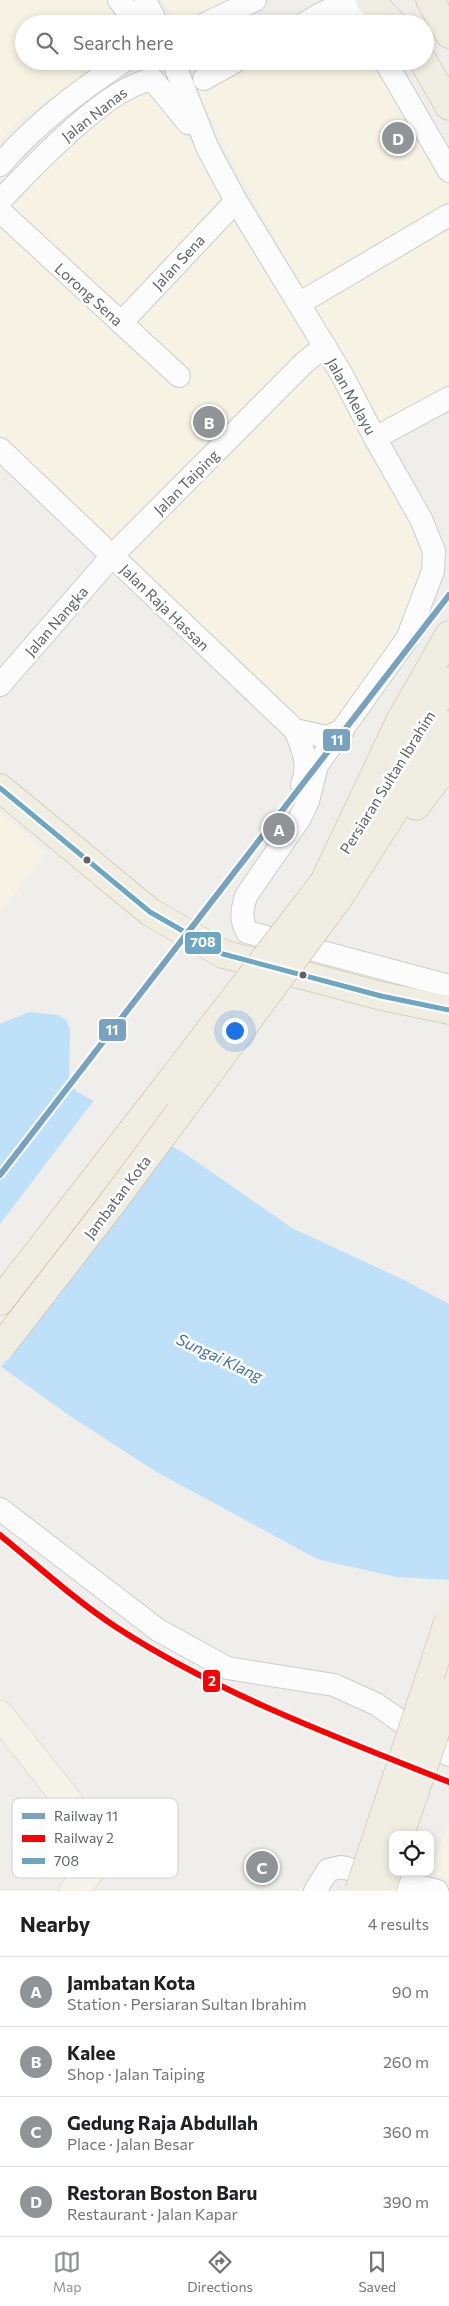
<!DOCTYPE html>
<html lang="en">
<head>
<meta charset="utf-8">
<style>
  :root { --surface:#fff; --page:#f2f2f2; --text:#202124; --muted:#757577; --line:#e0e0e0; --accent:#919496 }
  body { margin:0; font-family:Commissioner,sans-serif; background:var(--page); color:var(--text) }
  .controls { position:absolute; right:15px; bottom:15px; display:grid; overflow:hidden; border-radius:10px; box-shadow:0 2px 8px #0003 }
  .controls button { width:45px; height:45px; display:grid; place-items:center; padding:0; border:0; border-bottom:1px solid var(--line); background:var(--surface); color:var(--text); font:25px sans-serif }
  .you { position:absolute; left:234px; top:1030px; width:18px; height:18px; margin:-12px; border:4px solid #fff; border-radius:50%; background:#1a73e8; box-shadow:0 0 0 8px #1a73e833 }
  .badge { display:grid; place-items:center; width:32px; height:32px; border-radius:50%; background:var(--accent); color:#fff; font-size:16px; font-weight:700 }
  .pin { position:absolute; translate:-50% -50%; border:2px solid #fff; box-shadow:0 1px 5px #0006 }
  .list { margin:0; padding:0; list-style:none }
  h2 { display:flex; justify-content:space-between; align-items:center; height:65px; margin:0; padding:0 20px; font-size:21px }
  h2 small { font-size:16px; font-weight:400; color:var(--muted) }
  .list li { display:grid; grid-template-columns:32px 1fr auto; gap:15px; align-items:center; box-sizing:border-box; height:70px; padding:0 20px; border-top:1px solid var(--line) }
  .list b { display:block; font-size:19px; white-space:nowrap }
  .list p { margin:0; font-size:16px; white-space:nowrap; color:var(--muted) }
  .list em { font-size:16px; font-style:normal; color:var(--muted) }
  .icon { flex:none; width:28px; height:28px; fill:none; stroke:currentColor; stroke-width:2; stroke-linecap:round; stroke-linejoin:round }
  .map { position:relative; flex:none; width:449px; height:1891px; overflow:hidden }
  .search { position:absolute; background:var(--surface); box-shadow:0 2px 8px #0003; left:15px; right:15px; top:15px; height:55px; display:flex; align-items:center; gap:12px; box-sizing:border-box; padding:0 18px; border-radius:28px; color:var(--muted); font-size:19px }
  .sheet { height:345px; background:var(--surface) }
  nav { display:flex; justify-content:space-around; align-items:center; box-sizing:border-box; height:70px; border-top:1px solid var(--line); background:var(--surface); font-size:14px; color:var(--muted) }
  nav a { display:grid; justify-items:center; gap:2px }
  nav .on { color:var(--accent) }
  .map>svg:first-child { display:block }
  .commercial { fill:#f7f3e4 }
  .water { fill:#bfe0f9 }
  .pier { fill:#efeeea }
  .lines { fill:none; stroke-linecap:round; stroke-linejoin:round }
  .minor-casing { stroke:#cbcccc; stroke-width:24 }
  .major-casing { stroke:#d7ceb8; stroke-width:29 }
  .highway-casing { stroke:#c8b996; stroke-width:29 }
  .minor { stroke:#fdfcfc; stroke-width:22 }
  .major { stroke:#f4f2e9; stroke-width:28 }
  .highway { stroke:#f0ede3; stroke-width:28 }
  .highway-bridge-casing { stroke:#c8b996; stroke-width:29; stroke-linecap:butt }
  .highway-bridge { stroke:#f0ede3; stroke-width:28 }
  .bus-1-casing { stroke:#fff; stroke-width:9 }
  .bus-1 { stroke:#6ba6c2; stroke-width:5 }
  .rail-1-casing { stroke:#fff; stroke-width:10 }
  .rail-2-casing { stroke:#fff; stroke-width:10 }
  .rail-1 { stroke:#77a3c0; stroke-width:6 }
  .rail-2 { stroke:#f00; stroke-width:6 }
  .bus-dot { fill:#5f6368; stroke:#fff; stroke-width:2 }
  .labels { text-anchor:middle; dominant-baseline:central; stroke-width:5; stroke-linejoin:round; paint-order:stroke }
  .street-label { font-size:15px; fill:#5f6368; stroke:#fff }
  .water-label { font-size:16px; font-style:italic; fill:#4174aa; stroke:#fff }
  .key { fill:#fff; stroke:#cfd0d2; stroke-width:1 }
  .key-label { font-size:14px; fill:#5f6368 }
  .line-badge { stroke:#fff; stroke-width:2 }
  .badge-label { font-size:14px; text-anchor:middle; font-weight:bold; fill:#fff }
</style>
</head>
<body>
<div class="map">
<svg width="449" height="1891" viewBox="0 0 449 1891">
  <rect width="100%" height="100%" fill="#efeeea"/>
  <g class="commercial">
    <path d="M0,0H131L147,24H24V61H99L13,126L0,142Z"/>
    <path d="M162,0H235L185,24H177Z"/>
    <path d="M247,61H378L449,184V392L380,428L221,141L198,89Z"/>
    <path d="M151,90L202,157L312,343L416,530L424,552V570L400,634L339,722L327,726L300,723L0,435V216L51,161L124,102Z"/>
    <path d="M0,812L47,852L2,910L0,908Z"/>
    <path d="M449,1823V1880L430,1872Z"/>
  </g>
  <path class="water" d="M29,1012L58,1015L66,1020L70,1030L69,1077L76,1091L187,1155L292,1228L404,1280L449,1304V1580L396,1577L317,1559L155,1471L67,1414L0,1366V1024Z"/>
  <path class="pier" d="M95,1099L171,1143L0,1368V1224Z"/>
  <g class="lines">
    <g class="minor-casing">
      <g id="minor">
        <path d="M119,0L137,24"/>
        <path d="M145,0L157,24"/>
        <path d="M205,24L255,0"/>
        <path d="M304,24C324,12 332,4 356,11L363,24"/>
        <path d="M173,61L208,149L236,201L341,373L375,438L421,519L434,551L433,571L407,639L317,765L308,801L300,818L246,896C242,910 240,919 247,932L449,986"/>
        <path d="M385,61L449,171"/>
        <path d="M204,79L236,61"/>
        <path d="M0,165C35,124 79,91 124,61"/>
        <path d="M0,201C30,169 111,83 153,80L188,123"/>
        <path d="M0,211L179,376"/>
        <path d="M300,303L449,215"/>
        <path d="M121,323L236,201"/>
        <path d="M375,438L449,398"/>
        <path d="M0,449L295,730L327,737L343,730"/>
        <path d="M0,685L112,556L304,363L325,346"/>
        <path d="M295,730C303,748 310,766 302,785"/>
        <path d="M0,1509L158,1630L227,1668L334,1685L376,1704L449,1755"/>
        <path d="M315,1891L328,1870L341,1867L437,1891"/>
      </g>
    </g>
    <g class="major-casing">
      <path id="major" d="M0,1715L99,1840C102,1864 88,1874 73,1891"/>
    </g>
    <g class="highway-casing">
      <g id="highway">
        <path d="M370,0L393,24"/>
        <path d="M430,0L449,34"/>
        <path d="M423,61L449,106"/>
        <path d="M391,775L449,681"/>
        <path d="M0,788L150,912L223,954L381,996L449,1010"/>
        <path d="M416,806L449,763"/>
        <path d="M324,882L400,721L449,635"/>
        <path d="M338,899L449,725"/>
        <path d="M0,1301L163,1091"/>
      </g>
    </g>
    <use href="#minor" class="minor"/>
    <use href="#major" class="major"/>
    <use href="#highway" class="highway"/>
    <g class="highway-bridge-casing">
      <g id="highway-bridge">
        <path d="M163,1091L324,882"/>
        <path d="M0,1348L110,1206L338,899"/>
        <path d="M400,1835L449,1692"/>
        <path d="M359,1891L449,1619"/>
        <path d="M381,1891L393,1856"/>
      </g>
    </g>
    <use href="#highway-bridge" class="highway-bridge"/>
    <g class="bus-1-casing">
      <path id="bus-1" d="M0,788L150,912L223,954L381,996L449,1010"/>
    </g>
    <use href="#bus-1" class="bus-1"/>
    <g class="rail-1-casing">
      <path id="rail-1" d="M0,1175L449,595"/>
    </g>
    <g class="rail-2-casing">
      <path id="rail-2" d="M0,1535C38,1566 75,1600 116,1627C219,1694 336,1737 449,1782"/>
    </g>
    <use href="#rail-1" class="rail-1"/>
    <use href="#rail-2" class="rail-2"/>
  </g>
  <g class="bus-dot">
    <circle cx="87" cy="860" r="4.5"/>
    <circle cx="303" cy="975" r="4.5"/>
  </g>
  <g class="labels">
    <g class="street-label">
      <text transform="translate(94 114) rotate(-38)">Jalan Nanas</text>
      <text transform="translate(178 262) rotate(-47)">Jalan Sena</text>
      <text transform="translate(89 294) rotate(42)">Lorong Sena</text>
      <text transform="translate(352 396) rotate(61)">Jalan Melayu</text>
      <text transform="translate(186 482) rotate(-45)">Jalan Taiping</text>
      <text transform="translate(165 607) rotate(44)">Jalan Raja Hassan</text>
      <text transform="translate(56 621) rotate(-49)">Jalan Nangka</text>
      <text transform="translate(387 782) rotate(-58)">Persiaran Sultan Ibrahim</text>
      <text transform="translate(117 1197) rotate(-53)">Jambatan Kota</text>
    </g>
    <g class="water-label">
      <text transform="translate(220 1357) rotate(25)">Sungai Klang</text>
    </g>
  </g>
  <rect x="12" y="1798" width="166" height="80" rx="8" class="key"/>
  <rect x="22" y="1813" width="23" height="6" fill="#77a3c0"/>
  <rect x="22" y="1835" width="23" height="7" fill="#f00"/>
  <rect x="22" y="1858" width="23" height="6" fill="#6ba6c2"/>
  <g class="key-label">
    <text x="54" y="1821">Railway 11</text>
    <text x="54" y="1843">Railway 2</text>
    <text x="54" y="1866">708</text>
  </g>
  <g class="line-badge">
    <rect x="322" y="728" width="29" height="24" rx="5" fill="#77a3c0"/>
    <rect x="184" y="931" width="38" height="24" rx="5" fill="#6ba6c2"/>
    <rect x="98" y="1018" width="29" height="24" rx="5" fill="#77a3c0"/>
    <rect x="202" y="1669" width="19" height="24" rx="5" fill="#f00"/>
  </g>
  <g class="badge-label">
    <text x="337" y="745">11</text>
    <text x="203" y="947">708</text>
    <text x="112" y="1035">11</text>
    <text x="212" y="1686">2</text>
  </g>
</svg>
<div class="controls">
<button><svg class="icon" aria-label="locate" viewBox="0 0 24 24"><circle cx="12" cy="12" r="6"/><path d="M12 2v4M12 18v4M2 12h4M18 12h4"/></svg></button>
</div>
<div class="you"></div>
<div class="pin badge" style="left:279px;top:829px">A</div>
<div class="pin badge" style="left:209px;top:422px">B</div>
<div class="pin badge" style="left:262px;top:1867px">C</div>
<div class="pin badge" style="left:398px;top:138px">D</div>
<div class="search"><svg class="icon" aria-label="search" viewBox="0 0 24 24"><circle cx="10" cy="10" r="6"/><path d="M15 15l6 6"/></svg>Search here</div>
</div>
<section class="sheet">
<h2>Nearby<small>4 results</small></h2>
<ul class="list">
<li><span class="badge">A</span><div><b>Jambatan Kota</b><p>Station · Persiaran Sultan Ibrahim</p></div><em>90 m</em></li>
<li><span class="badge">B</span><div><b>Kalee</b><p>Shop · Jalan Taiping</p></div><em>260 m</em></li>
<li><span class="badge">C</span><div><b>Gedung Raja Abdullah</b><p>Place · Jalan Besar</p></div><em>360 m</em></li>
<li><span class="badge">D</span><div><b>Restoran Boston Baru</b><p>Restaurant · Jalan Kapar</p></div><em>390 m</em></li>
</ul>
</section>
<nav>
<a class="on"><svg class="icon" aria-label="map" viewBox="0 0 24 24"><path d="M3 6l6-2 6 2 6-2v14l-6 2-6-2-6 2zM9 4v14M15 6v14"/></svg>Map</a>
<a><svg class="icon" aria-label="directions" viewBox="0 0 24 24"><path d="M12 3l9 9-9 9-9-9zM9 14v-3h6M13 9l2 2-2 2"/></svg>Directions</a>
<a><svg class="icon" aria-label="saved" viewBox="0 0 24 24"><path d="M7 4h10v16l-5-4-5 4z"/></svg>Saved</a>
</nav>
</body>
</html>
